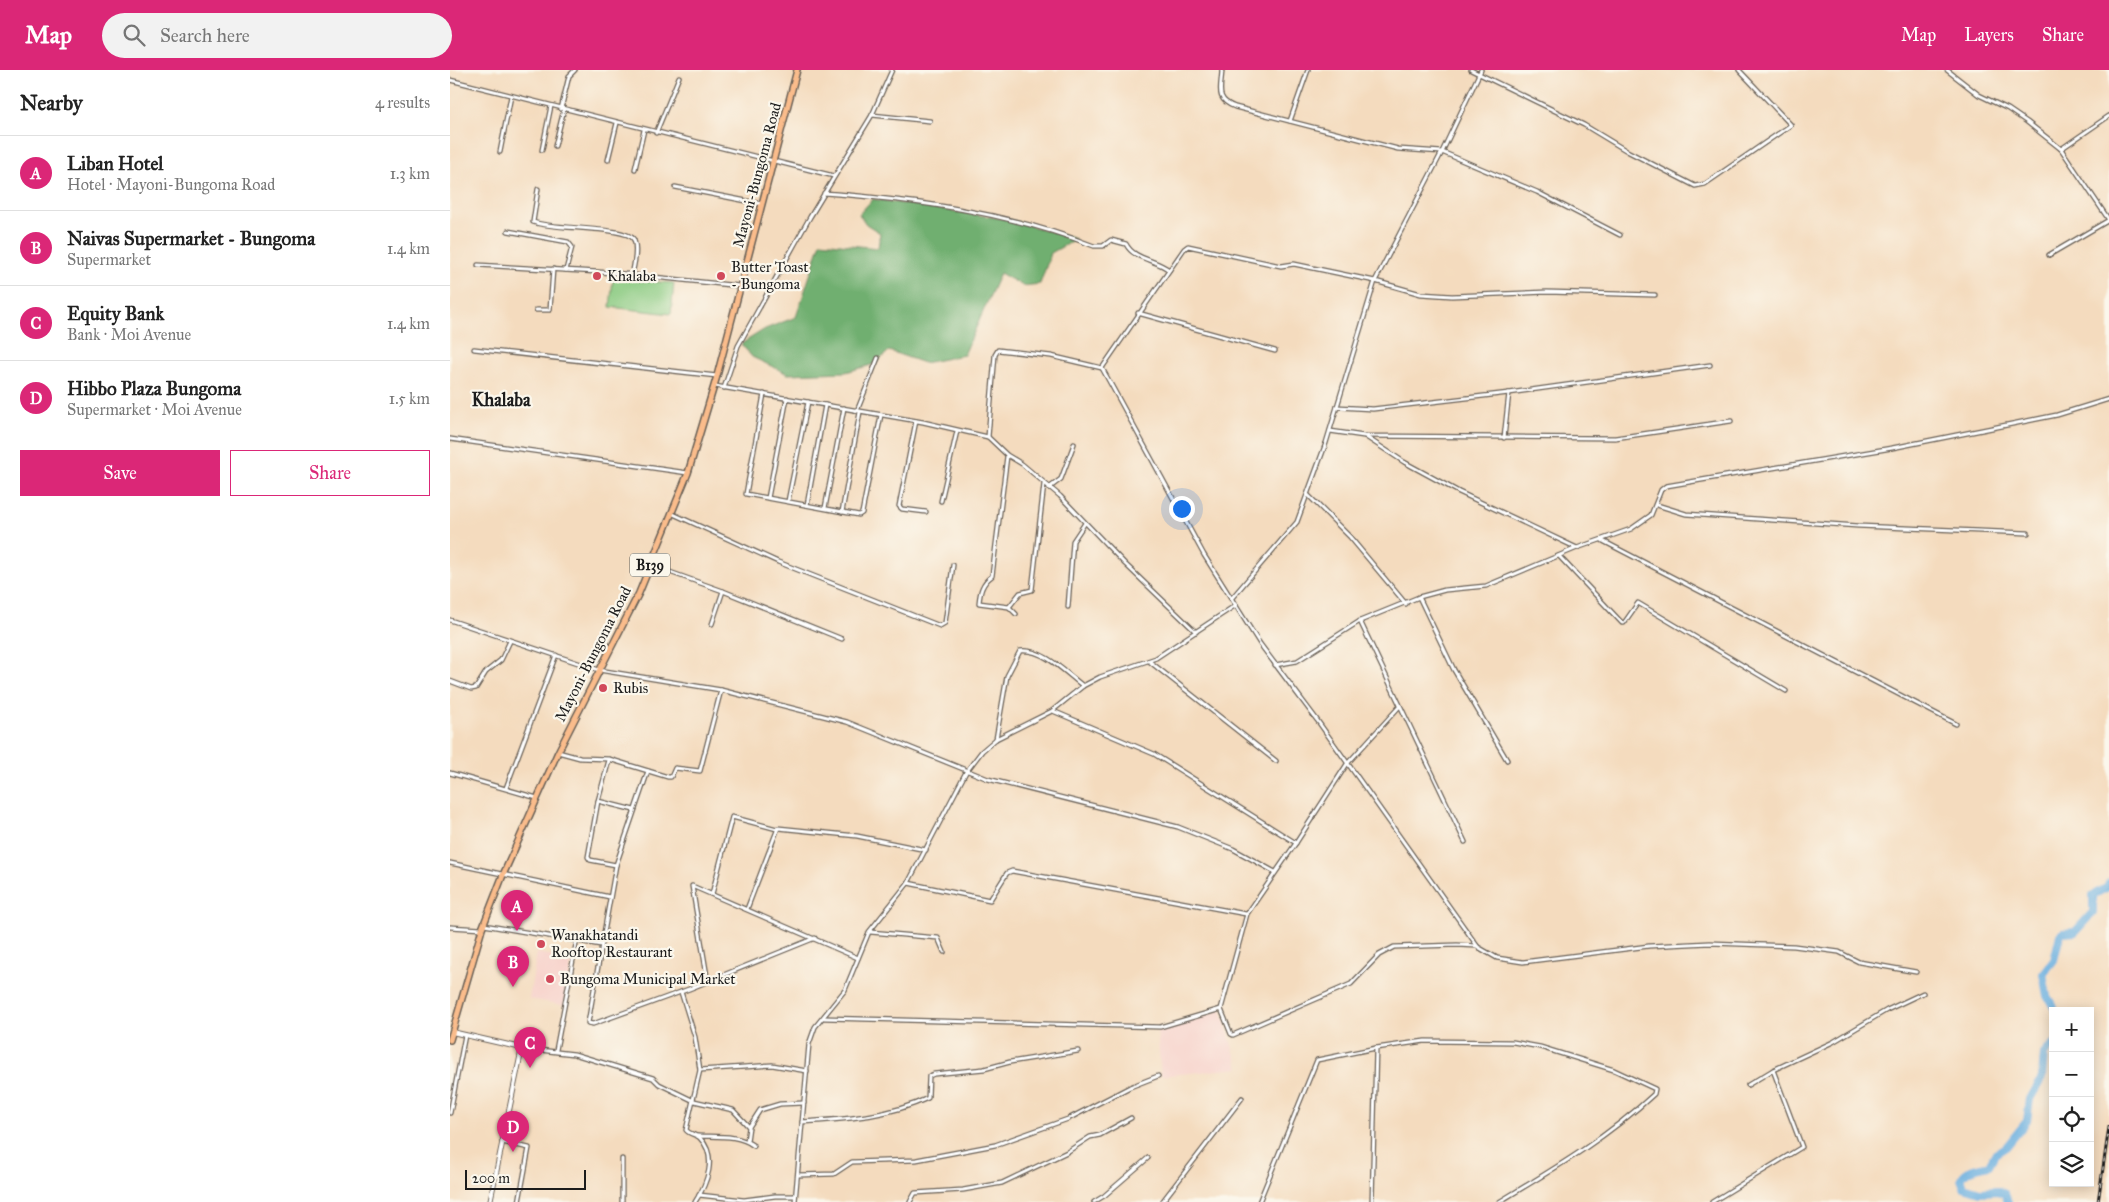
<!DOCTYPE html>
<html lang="en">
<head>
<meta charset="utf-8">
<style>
  :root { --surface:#fff; --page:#f2f2f2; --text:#222; --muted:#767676; --line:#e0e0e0; --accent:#db2777 }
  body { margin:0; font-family:"IM FELL Great Primer",serif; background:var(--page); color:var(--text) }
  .controls { position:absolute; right:15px; bottom:15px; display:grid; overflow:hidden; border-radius:0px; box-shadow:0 2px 12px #0003 }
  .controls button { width:45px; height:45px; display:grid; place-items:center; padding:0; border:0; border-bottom:1px solid var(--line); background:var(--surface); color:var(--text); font:25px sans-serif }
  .scale { position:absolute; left:15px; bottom:12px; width:121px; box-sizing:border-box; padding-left:5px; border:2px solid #1c1c1c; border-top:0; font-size:14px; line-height:18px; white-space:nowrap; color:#1c1c1c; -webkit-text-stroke:4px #fbf7ec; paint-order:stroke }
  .you { position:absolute; left:731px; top:438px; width:18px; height:18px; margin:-12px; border:4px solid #fff; border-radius:50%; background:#1a73e8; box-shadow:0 0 0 8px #1a73e833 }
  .badge { display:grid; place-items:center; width:32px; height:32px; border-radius:50%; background:var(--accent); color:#fff; font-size:16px; font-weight:700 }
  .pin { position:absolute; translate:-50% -41px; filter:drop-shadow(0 1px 2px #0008) }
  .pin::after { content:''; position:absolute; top:26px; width:18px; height:15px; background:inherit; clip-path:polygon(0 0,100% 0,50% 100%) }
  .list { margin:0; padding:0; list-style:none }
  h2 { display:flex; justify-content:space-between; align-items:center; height:65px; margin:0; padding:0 20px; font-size:21px }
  h2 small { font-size:16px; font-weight:400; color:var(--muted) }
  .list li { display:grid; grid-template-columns:32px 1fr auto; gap:15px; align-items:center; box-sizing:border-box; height:75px; padding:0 20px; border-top:1px solid var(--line) }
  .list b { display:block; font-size:19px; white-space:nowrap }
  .list p { margin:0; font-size:16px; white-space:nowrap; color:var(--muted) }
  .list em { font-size:16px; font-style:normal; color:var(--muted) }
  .actions { display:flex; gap:10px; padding:15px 20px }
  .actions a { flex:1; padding:11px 0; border:1px solid var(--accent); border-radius:0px; text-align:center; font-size:18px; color:var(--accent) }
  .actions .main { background:var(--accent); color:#fff }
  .icon { flex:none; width:28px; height:28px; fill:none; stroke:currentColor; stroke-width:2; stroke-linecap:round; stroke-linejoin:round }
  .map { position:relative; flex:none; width:1659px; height:1132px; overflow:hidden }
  header { display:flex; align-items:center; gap:30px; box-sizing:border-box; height:70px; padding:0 25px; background:var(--accent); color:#fff }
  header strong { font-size:24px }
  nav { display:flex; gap:28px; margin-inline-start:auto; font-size:18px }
  .search { width:350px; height:45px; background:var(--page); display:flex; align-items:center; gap:12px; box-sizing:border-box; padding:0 18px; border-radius:28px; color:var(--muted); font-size:19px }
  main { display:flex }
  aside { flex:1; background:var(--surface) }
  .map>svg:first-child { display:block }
  .built { fill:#f7d0c9 }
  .green { fill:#8bcb82; stroke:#54744f }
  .forest { fill:#70af70; stroke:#466646 }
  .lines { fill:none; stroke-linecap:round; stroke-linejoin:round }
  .river { stroke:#69aedf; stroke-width:8 }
  .minor-casing { stroke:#685f55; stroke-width:5.5 }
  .tertiary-casing { stroke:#685f55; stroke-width:6 }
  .primary-casing { stroke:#685f55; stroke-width:8 }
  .minor { stroke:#fff; stroke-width:3 }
  .tertiary { stroke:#fff; stroke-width:4 }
  .primary { stroke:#fabc8b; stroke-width:5 }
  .rail-casing { stroke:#1c1c1c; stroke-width:3 }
  .rail { stroke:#fbf7ec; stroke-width:1; stroke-dasharray:4; stroke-linecap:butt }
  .poi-dot { fill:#d1495b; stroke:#fbf7ec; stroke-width:2 }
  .labels { text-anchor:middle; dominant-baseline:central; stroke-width:4.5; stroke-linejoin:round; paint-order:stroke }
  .shield { fill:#fbf7ec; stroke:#5f5e5a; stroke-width:1 }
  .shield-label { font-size:14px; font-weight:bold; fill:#1c1c1c }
  .street-label { font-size:15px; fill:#1c1c1c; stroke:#fbf7ec }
  .poi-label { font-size:15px; fill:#1c1c1c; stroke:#fbf7ec; text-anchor:start }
  .quarter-label { font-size:18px; font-weight:bold; fill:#1c1c1c; stroke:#fbf7ec }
</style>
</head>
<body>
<header>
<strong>Map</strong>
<div class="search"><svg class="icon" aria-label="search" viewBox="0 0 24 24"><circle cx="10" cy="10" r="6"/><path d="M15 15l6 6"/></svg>Search here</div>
<nav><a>Map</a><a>Layers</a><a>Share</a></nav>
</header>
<main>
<aside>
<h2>Nearby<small>4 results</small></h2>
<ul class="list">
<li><span class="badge">A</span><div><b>Liban Hotel</b><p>Hotel · Mayoni-Bungoma Road</p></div><em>1.3 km</em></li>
<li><span class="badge">B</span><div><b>Naivas Supermarket - Bungoma</b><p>Supermarket</p></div><em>1.4 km</em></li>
<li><span class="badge">C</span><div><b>Equity Bank</b><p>Bank · Moi Avenue</p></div><em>1.4 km</em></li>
<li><span class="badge">D</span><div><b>Hibbo Plaza Bungoma</b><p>Supermarket · Moi Avenue</p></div><em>1.5 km</em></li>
</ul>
<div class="actions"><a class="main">Save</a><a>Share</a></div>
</aside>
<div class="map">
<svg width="1659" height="1132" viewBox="0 0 1659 1132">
  <rect width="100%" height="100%" fill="#fbf7ec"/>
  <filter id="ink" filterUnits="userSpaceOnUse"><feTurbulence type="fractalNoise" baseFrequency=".02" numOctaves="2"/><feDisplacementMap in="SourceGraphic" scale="10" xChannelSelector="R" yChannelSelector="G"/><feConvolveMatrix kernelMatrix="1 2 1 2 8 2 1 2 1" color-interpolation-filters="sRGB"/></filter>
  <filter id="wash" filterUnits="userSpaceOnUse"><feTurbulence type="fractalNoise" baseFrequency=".0096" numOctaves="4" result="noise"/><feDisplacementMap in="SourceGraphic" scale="20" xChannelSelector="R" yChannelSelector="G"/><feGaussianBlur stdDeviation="1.12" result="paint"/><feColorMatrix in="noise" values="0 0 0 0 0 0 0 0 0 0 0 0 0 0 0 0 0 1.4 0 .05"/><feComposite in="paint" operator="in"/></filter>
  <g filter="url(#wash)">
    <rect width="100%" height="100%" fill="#f4dbbe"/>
    <g class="built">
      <path d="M87,883L122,889L114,935L79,929Z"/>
      <path d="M771,940L789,998L711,1006L707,959L723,957Z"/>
    </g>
    <path class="green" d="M163,209L224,213L221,244L160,237Z"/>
    <path class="forest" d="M423,129L561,150L626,169L601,183L590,214L573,216L550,203L514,285L474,293L439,281L425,294L396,302L338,304L302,287L291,274L315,259L346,247L371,172L428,178L430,163L416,154L409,144Z"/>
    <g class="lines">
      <g class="river">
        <path d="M1606,941L1597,926L1593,904L1604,890L1610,865L1613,863L1625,862L1643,842V825L1656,818L1659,813"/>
        <path d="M1558,1132L1555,1124L1548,1121L1530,1122L1514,1117L1511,1109C1517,1098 1528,1098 1539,1095L1545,1084L1556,1077L1577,1051L1580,1029L1592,1008L1594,984L1603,974"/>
      </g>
    </g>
  </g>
  <g filter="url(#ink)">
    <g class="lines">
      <g class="minor-casing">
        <g id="minor">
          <path d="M772,0C771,20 765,29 785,37L948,79L992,82L1087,122L1170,165"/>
          <path d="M1021,0L1134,55L1177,81L1245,116L1255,114L1341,55L1289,0"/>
          <path d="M1497,0L1529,25L1558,39L1577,52L1611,79L1659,46"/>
          <path d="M0,10L384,106"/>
          <path d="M111,39L119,6L125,0"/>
          <path d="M422,45L480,51"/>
          <path d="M840,51L858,0"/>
          <path d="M206,63L229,7"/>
          <path d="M105,76L114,39"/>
          <path d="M92,80L101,36"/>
          <path d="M50,82L61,26"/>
          <path d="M158,90L167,53"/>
          <path d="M185,99L194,60"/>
          <path d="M225,117L312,134"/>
          <path d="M88,119L83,152C102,160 178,156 184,170C188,180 184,195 182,205"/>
          <path d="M374,123C466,130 557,142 644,176H653L661,170L676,174C684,190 706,189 719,200"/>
          <path d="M58,161L118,172L122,177L116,200"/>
          <path d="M1599,185L1659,150L1611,79"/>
          <path d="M28,195L165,203L290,216"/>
          <path d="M86,240H100L103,199"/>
          <path d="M688,243L825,281"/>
          <path d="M24,279L267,306"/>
          <path d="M652,298L734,179L738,176L831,196L844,194L925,211L971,224L1002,226L1097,222L1205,225"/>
          <path d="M265,316L473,352L538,367L557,385L572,394L610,426L675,494L746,562"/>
          <path d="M274,318L288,276L360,147L422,45L442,0"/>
          <path d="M314,324L296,424L409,445L412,443L431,345"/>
          <path d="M887,337L923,339L1059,323L1260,295"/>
          <path d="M407,341L428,288"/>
          <path d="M466,351L449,436L452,439L476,442"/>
          <path d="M880,361L914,366L1165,368L1281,351"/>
          <path d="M538,367L545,285L548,280L601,286L652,298L754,485L810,574L867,650L1028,877L1047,888L1073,892L1199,876L1260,873L1344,876L1389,882L1409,892L1466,902"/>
          <path d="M916,367L954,392L1009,422L1127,478"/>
          <path d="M1054,368L1059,323"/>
          <path d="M0,369L238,403"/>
          <path d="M557,386L542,506C532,513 530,522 529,533L559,537L566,544"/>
          <path d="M599,418L611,409L624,374"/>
          <path d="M858,425L900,467L956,534"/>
          <path d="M318,428L337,328"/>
          <path d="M338,431L358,332"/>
          <path d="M491,431L507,361"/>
          <path d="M357,435L375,335"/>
          <path d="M1207,435L1236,444L1408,456L1578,463"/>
          <path d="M375,438L394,338"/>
          <path d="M392,442L410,342"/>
          <path d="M221,443L328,492L490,556L495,553L503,495"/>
          <path d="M1153,471L1506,654"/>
          <path d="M1109,486L1172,553H1174L1188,533L1336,621"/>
          <path d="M200,495L273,521L262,554"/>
          <path d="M273,521L392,569"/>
          <path d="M969,527L1004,600L1057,690"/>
          <path d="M781,529L847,452L876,373L925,211L992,82L1031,0"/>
          <path d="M559,537L570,523L582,520L594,414"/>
          <path d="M618,537L623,471L635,453"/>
          <path d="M0,550L149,600L271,620L397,652L538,709L728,757L783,779L825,802"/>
          <path d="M910,551L1015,772"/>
          <path d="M699,591L826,691"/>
          <path d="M825,595L847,591L910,551L969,527L995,520L1036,516L1127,478L1181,459L1201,445L1211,420L1216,416L1442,378L1607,345L1659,329"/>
          <path d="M0,611L21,619L26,618L36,602L51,590L60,571"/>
          <path d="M949,637L897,694L846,773L797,844L771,939L781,964L783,965L901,914L929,885L944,877L1007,875L1027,876"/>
          <path d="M603,641L704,684L846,773"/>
          <path d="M546,669L557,606L570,581C593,578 616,603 633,616"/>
          <path d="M108,682L130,688L159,689L218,707H221L225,698L250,701L271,620"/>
          <path d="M159,690L148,731L138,787L140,790L166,795"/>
          <path d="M198,701L166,795L138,953L143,954L239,919L365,868"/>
          <path d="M0,703L87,728"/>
          <path d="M56,718L106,585"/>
          <path d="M148,731L184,740"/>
          <path d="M0,793L160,827"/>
          <path d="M458,813L540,830L557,803L562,801L796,844"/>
          <path d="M262,824L282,747L327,759"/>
          <path d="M297,839L328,758L407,766L476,780"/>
          <path d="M34,855L151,875"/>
          <path d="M0,857L32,859"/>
          <path d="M420,862L488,868L494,882"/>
          <path d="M258,912L242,816L408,888"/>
          <path d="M231,922L245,967L250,1000L236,1060C240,1065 246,1064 250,1068C268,1087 257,1114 245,1132"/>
          <path d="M374,948L710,957L771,939"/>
          <path d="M72,978L124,984L203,1008L209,1014L244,1031L283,1040L299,1057L297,1071"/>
          <path d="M106,980L127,869"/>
          <path d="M250,1000L322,995L357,1001"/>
          <path d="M1298,1015L1323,1000"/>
          <path d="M0,1043L15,965"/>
          <path d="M352,1052C395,1049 438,1047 478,1028L479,1006L484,1004L534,999L560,992L628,981"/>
          <path d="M299,1057L310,1040L330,1034L354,1033"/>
          <path d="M248,1066C267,1067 288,1064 304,1076"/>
          <path d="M52,1072L79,1078L69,1132"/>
          <path d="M348,1105L384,1104L402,1092L466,1090L545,1075L618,1049L680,1017L708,1006"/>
          <path d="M249,1125L294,1130L325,1126H345"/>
          <path d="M172,1132V1089"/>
          <path d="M345,1132L359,974L365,957L395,920L419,862L458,813L516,702L532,681L546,669L602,641L633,616L650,607L706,588L786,535"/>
          <path d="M460,1132L465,1123L513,1120L552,1113L617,1082L640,1067L650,1065L681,1048"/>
          <path d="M644,1132L654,1126L698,1088"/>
          <path d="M712,1132L792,1028"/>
          <path d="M809,1132L867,990L926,978"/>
          <path d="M922,1132L926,978L975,971L1063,972L1090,977L1164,1000L1205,1019L1204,1024C1158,1067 1104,1099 1049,1132"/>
          <path d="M1262,1132L1352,1077L1323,1000L1383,972L1437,940L1473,923"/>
        </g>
      </g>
      <g class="tertiary-casing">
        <path id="tertiary" d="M2,962L72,978L40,1132"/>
      </g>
      <g class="primary-casing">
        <path id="primary" d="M0,970L32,859L53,805L108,682L189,523L238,403L267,306L347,0"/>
      </g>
      <use href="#minor" class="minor"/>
      <use href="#tertiary" class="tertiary"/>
      <use href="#primary" class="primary"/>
      <g class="rail-casing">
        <path id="rail" d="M1648,1132L1659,1057"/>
      </g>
      <use href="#rail" class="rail"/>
    </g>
  </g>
  <g class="poi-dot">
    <circle cx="147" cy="206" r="5"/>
    <circle cx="271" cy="206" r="5"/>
    <circle cx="153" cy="618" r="5"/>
    <circle cx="91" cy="874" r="5"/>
    <circle cx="100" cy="909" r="5"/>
  </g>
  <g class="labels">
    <rect class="shield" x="180" y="483.5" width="40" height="23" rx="4"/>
    <g class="shield-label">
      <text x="200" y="495">B139</text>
    </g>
    <g class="street-label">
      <text transform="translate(307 105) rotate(-75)">Mayoni-Bungoma Road</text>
      <text transform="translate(143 584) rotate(-63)">Mayoni-Bungoma Road</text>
    </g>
    <g class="poi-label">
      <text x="281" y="197">Butter Toast<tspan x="281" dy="17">- Bungoma</tspan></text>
      <text x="157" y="206">Khalaba</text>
      <text x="163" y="618">Rubis</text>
      <text x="101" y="865">Wanakhatandi<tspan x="101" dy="17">Rooftop Restaurant</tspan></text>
      <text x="110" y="909">Bungoma Municipal Market</text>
    </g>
    <g class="quarter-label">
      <text x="51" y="330">Khalaba</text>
    </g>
  </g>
</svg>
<div class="controls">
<button>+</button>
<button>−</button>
<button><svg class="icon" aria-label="locate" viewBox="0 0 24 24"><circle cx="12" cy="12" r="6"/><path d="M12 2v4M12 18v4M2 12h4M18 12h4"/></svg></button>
<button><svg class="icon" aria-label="layers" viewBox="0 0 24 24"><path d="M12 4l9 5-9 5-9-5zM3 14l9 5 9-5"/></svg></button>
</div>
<div class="scale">200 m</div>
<div class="you"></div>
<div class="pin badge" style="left:67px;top:861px">A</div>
<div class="pin badge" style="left:63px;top:917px">B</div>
<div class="pin badge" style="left:80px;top:998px">C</div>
<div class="pin badge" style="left:63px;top:1082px">D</div>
</div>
</main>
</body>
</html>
